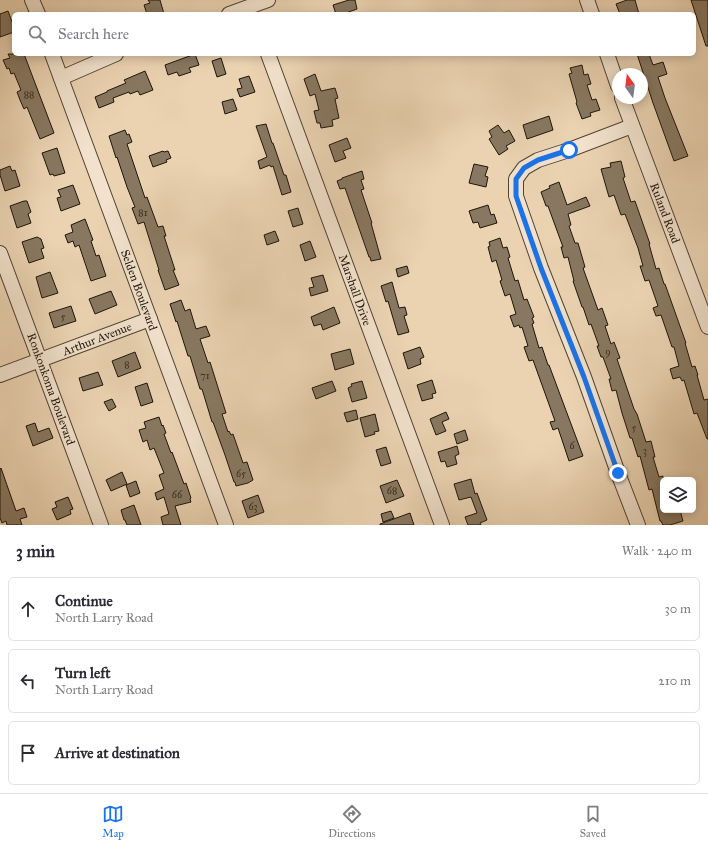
<!DOCTYPE html>
<html lang="en">
<head>
<meta charset="utf-8">
<style>
  :root { --surface:#fff; --page:#f2f2f3; --text:#2b2b33; --muted:#7c7c81; --line:#e1e1e2; --accent:#1a73e8 }
  body { margin:0; font-family:"IM FELL Great Primer",serif; background:var(--page); color:var(--text) }
  .controls { position:absolute; right:12px; bottom:12px; display:grid; overflow:hidden; border-radius:6px; box-shadow:0 2px 10px #0003 }
  .controls button { width:36px; height:36px; display:grid; place-items:center; padding:0; border:0; border-bottom:1px solid var(--line); background:var(--surface); color:var(--text); font:20px sans-serif }
  .compass { position:absolute; left:612px; top:68px; width:36px; height:36px; border-radius:50%; background:var(--surface); box-shadow:0 2px 10px #0003; rotate:346deg }
  .stop { position:absolute; width:12px; height:12px; margin:-9px; border:3px solid #1a73e8; border-radius:50%; background:#fff }
  .stop.end { background:#1a73e8; border-color:#fff; box-shadow:0 1px 4px #0008 }
  .list { margin:0; padding:0; list-style:none }
  h2 { display:flex; justify-content:space-between; align-items:center; height:52px; margin:0; padding:0 16px; font-size:17px }
  h2 small { font-size:13px; font-weight:400; color:var(--muted) }
  .list li { display:grid; grid-template-columns:26px 1fr auto; gap:12px; align-items:center; box-sizing:border-box; height:64px; margin:0 8px 8px; padding:0 8px; border:1px solid var(--line); border-radius:6px }
  .list b { display:block; font-size:15px; white-space:nowrap }
  .list p { margin:0; font-size:13px; white-space:nowrap; color:var(--muted) }
  .list em { font-size:13px; font-style:normal; color:var(--muted) }
  .icon { flex:none; width:22px; height:22px; fill:none; stroke:currentColor; stroke-width:2; stroke-linecap:round; stroke-linejoin:round }
  .map { position:relative; flex:none; width:708px; height:525px; overflow:hidden }
  .search { position:absolute; background:var(--surface); box-shadow:0 2px 10px #0003; left:12px; right:12px; top:12px; height:44px; display:flex; align-items:center; gap:10px; box-sizing:border-box; padding:0 14px; border-radius:6px; color:var(--muted); font-size:15px }
  .sheet { height:268px; background:var(--surface) }
  nav { display:flex; justify-content:space-around; align-items:center; box-sizing:border-box; height:56px; border-top:1px solid var(--line); background:var(--surface); font-size:11px; color:var(--muted) }
  nav a { display:grid; justify-items:center; gap:2px }
  nav .on { color:var(--accent) }
  .map>svg:first-child { display:block }
  .building { fill:#887861; stroke:#1d150a }
  .lines { fill:none; stroke-linecap:round; stroke-linejoin:round }
  .minor-casing { stroke:#504434; stroke-width:16 }
  .minor { stroke:#f2e2cd; stroke-width:14 }
  .route { stroke:#1a73e8; stroke-width:5 }
  .labels { text-anchor:middle; dominant-baseline:central; stroke-width:3.5; stroke-linejoin:round; paint-order:stroke }
  .number-label { font-size:10px; fill:#382e20 }
  .street-label { font-size:12px; fill:#1d150a; stroke:#f2e2cd }
</style>
</head>
<body>
<div class="map">
<svg width="708" height="525" viewBox="0 0 708 525">
  <rect width="100%" height="100%" fill="#ebd3b2"/>
  <filter id="stains"><feTurbulence type="fractalNoise" baseFrequency=".005" numOctaves="4"/><feColorMatrix values="0 0 0 0 .2 0 0 0 0 .09 0 0 0 0 .02 0 0 0 .5 -.17"/></filter>
  <radialGradient id="worn" r=".72"><stop offset=".6" stop-color="#630" stop-opacity="0"/><stop offset="1" stop-color="#630" stop-opacity=".3"/></radialGradient>
  <g class="building">
    <path d="M148,0H160L164,14H147L144,5L150,3Z"/>
    <path d="M349,0H355L357,9L343,14H336L333,5Z"/>
    <path d="M627,0H635L639,14H620L616,4Z"/>
    <path d="M691,0H708V46H706Z"/>
    <path d="M8,11L14,27V32L0,37V14Z"/>
    <path d="M8,54H24L54,133L40,139L27,107L24,109L20,100L17,92L21,90L14,73L11,74L9,68L7,69L3,60L10,58Z"/>
    <path d="M195,54L199,65L189,68L191,72L179,76L177,72L168,75L165,65Z"/>
    <path d="M637,54H649L653,65L663,62L667,74L658,77L665,98L688,156L674,161L653,103Z"/>
    <path d="M221,58L226,74L217,77L212,61Z"/>
    <path d="M582,65L584,75L588,74L591,84L587,85L592,100L596,99L600,110L590,113L591,116L582,119L576,103L577,102L569,74L572,73L570,68Z"/>
    <path d="M145,71L153,90L140,95L138,91L130,94L129,92L113,98L114,102L99,108L95,97L107,92V91L126,83L124,80Z"/>
    <path d="M315,74L321,91L335,88L338,98L335,99L339,118L332,120L333,126L321,128L320,123H317L314,111L319,110L315,94L310,96L304,79Z"/>
    <path d="M249,76L255,92L240,97L237,89L242,88L239,79Z"/>
    <path d="M233,99L237,110L225,114L222,102Z"/>
    <path d="M549,116L553,130L527,139L523,125Z"/>
    <path d="M266,124L272,143H273L284,175H286L291,192L282,195L273,166L271,167L270,165L260,169L258,161L267,157L256,126Z"/>
    <path d="M498,125L504,133L509,130L515,141L506,146L508,149L499,155L489,139L492,137L489,131Z"/>
    <path d="M125,130L127,135L129,134L132,142L127,144L145,198L147,197L158,227L163,226L166,236H164L175,270H173L179,285L165,290L158,270H159L144,222L138,224L132,208L135,207L127,187L117,157L116,158L109,136Z"/>
    <path d="M347,138L351,148L343,151L346,158L335,162L329,145Z"/>
    <path d="M57,148L65,173L54,176L53,174L50,175L42,153Z"/>
    <path d="M163,151L164,152L168,151L171,158L166,160L167,162L153,167L149,156Z"/>
    <path d="M621,161L625,177L623,178L631,202L635,201L650,244H649L656,269L659,268L664,284H665L686,343H685L692,367L695,366L698,375H697L704,400L708,399V439H707L697,413L694,414L684,380L682,381L680,377L673,379L670,369L679,366L674,347H672L661,315L656,316L653,308L658,306L649,280L645,281L640,266H643L638,248L625,214L621,215L614,195L609,197L601,169L611,167L610,163Z"/>
    <path d="M474,164L488,167L485,176L488,177L486,187L469,183Z"/>
    <path d="M10,166L12,171L15,170L20,186L5,191L0,175V170Z"/>
    <path d="M362,171L364,179L361,180L364,189L361,190L372,223H371L381,259L371,261L370,257H369L345,188L340,189L337,181L342,179V178Z"/>
    <path d="M559,182L567,205L586,197L590,206L568,214L571,225L569,226L575,243H578L585,267L583,268L598,310L602,308L608,325L605,326L611,344L614,342L620,358L617,359L634,409L637,414L646,442L651,441L655,457H653L659,477L663,476V510H680L683,521L670,525H663L661,521H660L652,489L649,490L640,456L638,457L632,438H630L622,413L616,390L612,391L609,379H611L603,357H601L597,346H599L591,324L589,325L583,307H582L573,281H574L568,257L564,258L561,247H563L548,206H546L541,192L550,188L549,186Z"/>
    <path d="M73,185L80,204L61,211L57,198L61,197L58,190Z"/>
    <path d="M24,201H27L31,212L28,214L31,223L17,228L10,206Z"/>
    <path d="M488,205L491,215L494,214L497,223L480,228L478,222L473,223L469,211Z"/>
    <path d="M298,208L303,224L293,227L288,211Z"/>
    <path d="M85,219L93,240L91,241L96,256L99,255L106,276L91,281L79,245L75,247L73,241L68,243L65,235L73,232L71,225Z"/>
    <path d="M275,231L279,241L267,245L264,235Z"/>
    <path d="M37,237L41,239L44,248L41,249L44,258L29,263L22,242Z"/>
    <path d="M500,238L503,248L507,247L510,257L508,258L515,281L518,280L524,300L527,299L534,317L532,318L534,323L532,324L539,348L542,347L548,365H549L583,456L569,461L558,428L553,430L550,422L555,421L533,360L529,361L524,347L528,346L522,327L520,328L519,325L514,327L510,316L516,314L510,294L505,296L500,281L502,280L496,260L492,262L488,247L490,246L489,242Z"/>
    <path d="M310,241L316,257L305,261L300,245Z"/>
    <path d="M407,266L409,273L398,277L396,269Z"/>
    <path d="M50,272L58,293L42,298L36,277Z"/>
    <path d="M323,275L328,291L311,296L309,288L314,287L311,278Z"/>
    <path d="M392,282L399,308L405,307L407,315L404,316L409,332L398,335L388,301L386,302L381,286Z"/>
    <path d="M111,291L117,305L95,314L89,299Z"/>
    <path d="M181,300L185,311L190,309L196,329L206,326L210,336L200,339L208,363L210,362L226,413L222,414L228,432L229,431L231,435L233,434L243,463L247,462L253,480L248,483L236,486L235,482H234L225,455L213,422H212L202,389H200L190,356H188L177,321L176,322L170,304Z"/>
    <path d="M71,306L76,321L54,328L49,313Z"/>
    <path d="M334,307L340,323L323,330L321,324L314,326L311,317Z"/>
    <path d="M420,347L424,357L420,359L421,364L408,369L403,353Z"/>
    <path d="M350,349L354,364L335,370L331,354Z"/>
    <path d="M135,352L141,368L118,377L112,361Z"/>
    <path d="M98,372L103,385L83,391L79,378Z"/>
    <path d="M432,380L436,393L432,394L433,398L422,401L417,385Z"/>
    <path d="M332,381L336,391L316,399L312,388Z"/>
    <path d="M362,381L367,398L352,402L348,388L352,386L351,384Z"/>
    <path d="M147,383L153,402L141,406L135,387Z"/>
    <path d="M112,399L116,407L109,411L104,402Z"/>
    <path d="M356,410L358,419L347,422L344,413Z"/>
    <path d="M446,412L449,419L442,422L446,431L436,435L430,419Z"/>
    <path d="M375,414L379,431L374,432L375,434L365,437L360,418Z"/>
    <path d="M159,417L162,426L163,425L166,433L164,434L171,453L172,452L184,484L186,483L191,498L190,499L191,502L175,506L181,525H163L161,517L169,514L164,497L157,500L155,493L164,489L159,475L164,473L154,448L150,450L147,440L143,442L139,430L146,428L144,422Z"/>
    <path d="M35,423L38,432L49,428L53,438L33,446L26,426Z"/>
    <path d="M465,430L468,440L457,444L454,434Z"/>
    <path d="M457,446L459,454L455,456L457,464L447,467L445,461L441,462L438,452Z"/>
    <path d="M386,447L391,463L381,466L376,450Z"/>
    <path d="M1,468L16,511L24,508L27,517L20,519L22,525H7L6,521L2,523L0,518V469Z"/>
    <path d="M122,472L127,484L111,491L106,480Z"/>
    <path d="M471,479L475,494L477,493L487,520L480,523L481,525H468L465,517L477,513L471,497L459,500L454,484Z"/>
    <path d="M397,480L404,496L386,503L380,486Z"/>
    <path d="M136,481L140,493L130,497L126,485Z"/>
    <path d="M258,495L264,512L248,518L242,501Z"/>
    <path d="M68,497L73,509L70,510L71,514L57,520L52,509L57,507L55,502Z"/>
    <path d="M134,505L141,525H127L125,520H124L121,510Z"/>
    <path d="M391,511L394,518L383,522L381,514Z"/>
    <path d="M410,513L414,525H380V524Z"/>
  </g>
  <g class="lines">
    <g class="minor-casing">
      <g id="minor">
        <path d="M32,0L38,14"/>
        <path d="M587,0L592,14"/>
        <path d="M229,14L268,0"/>
        <path d="M52,54L226,525"/>
        <path d="M268,54L442,525"/>
        <path d="M607,54L618,86"/>
        <path d="M61,78L116,54"/>
        <path d="M622,98L708,327"/>
        <path d="M632,126L569,150L538,160L524,168L516,179V196L541,268L584,377L618,473L638,525"/>
        <path d="M0,253L101,525"/>
        <path d="M0,375L150,319"/>
      </g>
    </g>
    <use href="#minor" class="minor"/>
  </g>
  <g class="lines">
    <path class="route" d="M569,150L538,160L524,168L516,179V196L541,268L584,377L618,473"/>
  </g>
  <g class="labels">
    <g class="number-label">
      <text x="29" y="95">88</text>
      <text x="143" y="213">81</text>
      <text x="63" y="317">5</text>
      <text x="608" y="352">9</text>
      <text x="127" y="365">8</text>
      <text x="205" y="376">71</text>
      <text x="634" y="428">5</text>
      <text x="572" y="446">6</text>
      <text x="645" y="451">3</text>
      <text x="241" y="474">65</text>
      <text x="392" y="491">68</text>
      <text x="177" y="495">66</text>
      <text x="253" y="507">63</text>
    </g>
    <g class="street-label">
      <text transform="translate(665 213) rotate(69)">Ruland Road</text>
      <text transform="translate(139 290) rotate(70)">Selden Boulevard</text>
      <text transform="translate(355 290) rotate(70)">Marshall Drive</text>
      <text transform="translate(97 339) rotate(-21)">Arthur Avenue</text>
      <text transform="translate(51 389) rotate(70)">Ronkonkoma Boulevard</text>
    </g>
  </g>
  <rect width="100%" height="100%" filter="url(#stains)"/>
  <rect width="100%" height="100%" fill="url(#worn)"/>
</svg>
<div class="controls">
<button><svg class="icon" aria-label="layers" viewBox="0 0 24 24"><path d="M12 4l9 5-9 5-9-5zM3 14l9 5 9-5"/></svg></button>
</div>
<svg class="compass" viewBox="-18 -18 36 36"><path d="M0-13l5 13h-10z" fill="#e53935"/><path d="M0 13l5-13h-10z" fill="#7c7c81"/></svg>
<div class="stop" style="left:569px;top:150px"></div>
<div class="stop end" style="left:618px;top:473px"></div>
<div class="search"><svg class="icon" aria-label="search" viewBox="0 0 24 24"><circle cx="10" cy="10" r="6"/><path d="M15 15l6 6"/></svg>Search here</div>
</div>
<section class="sheet">
<h2>3 min<small>Walk · 240 m</small></h2>
<ul class="list">
<li><svg class="icon" aria-label="ahead" viewBox="0 0 24 24"><path d="M12 20V5M6 11l6-6 6 6"/></svg><div><b>Continue</b><p>North Larry Road</p></div><em>30 m</em></li>
<li><svg class="icon" aria-label="left" viewBox="0 0 24 24"><path d="M17 20v-9H6M10 6l-5 5 5 5"/></svg><div><b>Turn left</b><p>North Larry Road</p></div><em>210 m</em></li>
<li><svg class="icon" aria-label="arrive" viewBox="0 0 24 24"><path d="M6 21V4h12l-3 4 3 4H6"/></svg><div><b>Arrive at destination</b></div></li>
</ul>
</section>
<nav>
<a class="on"><svg class="icon" aria-label="map" viewBox="0 0 24 24"><path d="M3 6l6-2 6 2 6-2v14l-6 2-6-2-6 2zM9 4v14M15 6v14"/></svg>Map</a>
<a><svg class="icon" aria-label="directions" viewBox="0 0 24 24"><path d="M12 3l9 9-9 9-9-9zM9 14v-3h6M13 9l2 2-2 2"/></svg>Directions</a>
<a><svg class="icon" aria-label="saved" viewBox="0 0 24 24"><path d="M7 4h10v16l-5-4-5 4z"/></svg>Saved</a>
</nav>
</body>
</html>
